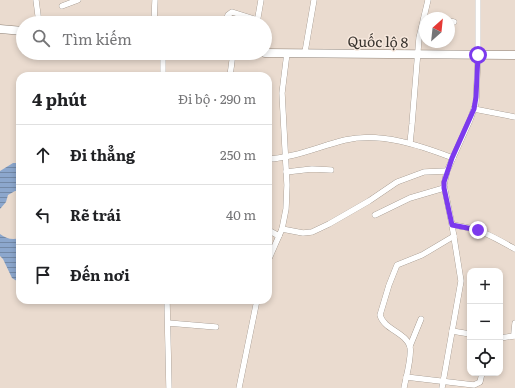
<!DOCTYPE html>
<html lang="vi">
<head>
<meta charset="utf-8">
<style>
  :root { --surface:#fff; --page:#f2f2f2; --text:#202124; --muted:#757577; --line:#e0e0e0 }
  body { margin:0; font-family:Literata,serif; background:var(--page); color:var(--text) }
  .controls { position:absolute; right:12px; bottom:12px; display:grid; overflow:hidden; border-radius:8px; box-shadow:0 2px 6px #0003 }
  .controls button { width:36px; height:36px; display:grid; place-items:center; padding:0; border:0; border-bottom:1px solid var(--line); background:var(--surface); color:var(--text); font:20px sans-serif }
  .compass { position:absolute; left:419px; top:12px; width:36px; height:36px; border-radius:50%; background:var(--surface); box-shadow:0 2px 6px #0003; rotate:27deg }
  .stop { position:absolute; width:12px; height:12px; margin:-9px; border:3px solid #7c3aed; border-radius:50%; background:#fff }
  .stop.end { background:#7c3aed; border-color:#fff; box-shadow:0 1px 4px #0008 }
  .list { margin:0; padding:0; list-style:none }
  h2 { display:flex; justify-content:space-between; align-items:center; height:52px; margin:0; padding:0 16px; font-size:17px }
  h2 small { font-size:13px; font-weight:400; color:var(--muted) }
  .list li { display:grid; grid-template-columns:26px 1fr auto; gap:12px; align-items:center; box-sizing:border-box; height:60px; padding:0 16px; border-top:1px solid var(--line) }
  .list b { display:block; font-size:15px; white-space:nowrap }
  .list em { font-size:13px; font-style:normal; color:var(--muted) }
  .icon { flex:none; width:22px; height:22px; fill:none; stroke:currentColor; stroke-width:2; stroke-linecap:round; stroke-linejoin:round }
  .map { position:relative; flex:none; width:515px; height:388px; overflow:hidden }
  .search { position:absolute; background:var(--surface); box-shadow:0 2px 6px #0003; left:16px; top:16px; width:256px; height:44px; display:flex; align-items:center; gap:10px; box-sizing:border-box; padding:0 14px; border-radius:22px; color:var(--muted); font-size:15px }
  .panel { position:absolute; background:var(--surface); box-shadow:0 2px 6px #0003; left:16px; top:72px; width:256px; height:232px; border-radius:12px }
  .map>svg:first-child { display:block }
  .water { fill:url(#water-rules) }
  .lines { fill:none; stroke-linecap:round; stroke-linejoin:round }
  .minor-casing { stroke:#8d8075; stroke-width:6 }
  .highway-casing { stroke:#8d8075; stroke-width:9 }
  .minor { stroke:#fff; stroke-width:5.5 }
  .highway { stroke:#fff; stroke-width:8 }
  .route { stroke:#7c3aed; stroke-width:5 }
  .labels { text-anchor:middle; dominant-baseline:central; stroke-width:3; stroke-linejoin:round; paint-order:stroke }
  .street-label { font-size:14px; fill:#38332e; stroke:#f7e8dd }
</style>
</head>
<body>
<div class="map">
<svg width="515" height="388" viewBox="0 0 515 388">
  <defs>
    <pattern id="water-rules" width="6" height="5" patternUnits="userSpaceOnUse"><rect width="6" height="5" fill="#8ca7cd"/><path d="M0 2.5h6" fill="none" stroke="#7389a7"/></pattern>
  </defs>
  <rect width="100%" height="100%" fill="#eadbcf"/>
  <g class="water">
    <path d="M13,163H20V191H15L8,195L6,202L0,209V171Z"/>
    <path d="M0,234C7,239 12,240 20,238V283L12,278L3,259L0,256Z"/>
  </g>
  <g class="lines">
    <g class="minor-casing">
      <g id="minor">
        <path d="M36,0L39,23"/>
        <path d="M62,6L78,0"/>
        <path d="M449,21L454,22"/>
        <path d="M154,23L155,0"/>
        <path d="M225,23L228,15L232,12L257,20"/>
        <path d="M257,23L261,0"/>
        <path d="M305,52L314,0"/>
        <path d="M163,76V53"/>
        <path d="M230,76L233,53"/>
        <path d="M474,109L515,117"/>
        <path d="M410,143L412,124L419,38L428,0"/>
        <path d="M268,159C294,158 320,146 345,140C381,132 419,145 453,158"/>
        <path d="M286,172L312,169L331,170"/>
        <path d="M375,215L410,198L444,188"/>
        <path d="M452,225C479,228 492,236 515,249"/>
        <path d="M282,229L303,233L312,232L329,224L369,201L397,182L424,172L447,171"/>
        <path d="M268,230L279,236"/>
        <path d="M268,261L282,229L286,209L287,185L282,93L287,53"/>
        <path d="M167,300L169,388"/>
        <path d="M168,323L216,327"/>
        <path d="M515,323L514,333L515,336"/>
        <path d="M452,331L470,334"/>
        <path d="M500,338L514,336"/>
        <path d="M410,346L421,319"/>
        <path d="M406,377L474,385L480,382L482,373"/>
        <path d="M239,388L257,300"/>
        <path d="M404,388C406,377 412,357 410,347C406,332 384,330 380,315L389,285L397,265L422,255L454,236"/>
        <path d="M442,388L461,281L452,225L444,185L447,171L470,120L476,103L478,55V0"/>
      </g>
    </g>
    <g class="highway-casing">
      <g id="highway">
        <path d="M0,29L23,31"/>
        <path d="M265,53L515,55"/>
      </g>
    </g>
    <use href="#minor" class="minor"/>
    <use href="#highway" class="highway"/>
  </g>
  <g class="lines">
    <path class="route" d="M478,230L452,225L444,188V182L452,158L474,109L476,97L478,55"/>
  </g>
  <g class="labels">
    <g class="street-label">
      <text transform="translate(378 41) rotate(1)">Quốc lộ 8</text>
    </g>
  </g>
</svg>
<div class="controls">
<button>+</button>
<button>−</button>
<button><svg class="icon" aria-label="locate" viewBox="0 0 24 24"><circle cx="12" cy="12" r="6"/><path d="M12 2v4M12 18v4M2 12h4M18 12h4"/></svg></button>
</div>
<svg class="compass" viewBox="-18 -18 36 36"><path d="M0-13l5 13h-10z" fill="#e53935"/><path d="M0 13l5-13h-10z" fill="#757577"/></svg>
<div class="stop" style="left:478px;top:55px"></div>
<div class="stop end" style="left:478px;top:230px"></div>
<div class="search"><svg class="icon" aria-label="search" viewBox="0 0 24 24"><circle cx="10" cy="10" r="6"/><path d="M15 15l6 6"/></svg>Tìm kiếm</div>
<section class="panel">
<h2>4 phút<small>Đi bộ · 290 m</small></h2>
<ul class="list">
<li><svg class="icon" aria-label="ahead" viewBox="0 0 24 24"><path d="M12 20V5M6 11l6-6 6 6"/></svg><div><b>Đi thẳng</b></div><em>250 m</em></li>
<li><svg class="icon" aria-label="left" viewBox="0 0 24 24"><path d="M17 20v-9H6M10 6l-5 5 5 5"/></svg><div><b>Rẽ trái</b></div><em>40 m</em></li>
<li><svg class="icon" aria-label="arrive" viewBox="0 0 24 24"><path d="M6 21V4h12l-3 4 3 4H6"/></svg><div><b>Đến nơi</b></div></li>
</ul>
</section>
</div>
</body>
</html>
